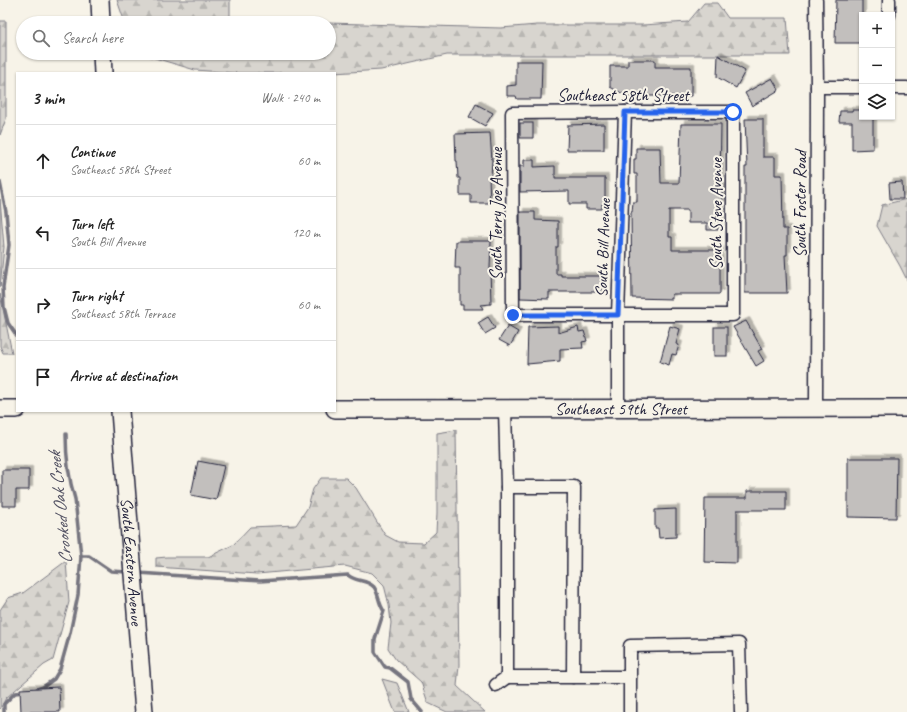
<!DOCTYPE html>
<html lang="en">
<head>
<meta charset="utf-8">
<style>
  :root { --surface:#fff; --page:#f6f6f6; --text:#222; --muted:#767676; --line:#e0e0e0 }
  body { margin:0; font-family:Caveat,sans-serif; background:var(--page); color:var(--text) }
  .controls { position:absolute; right:12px; top:12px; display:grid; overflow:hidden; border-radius:0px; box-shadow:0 1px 3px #0004 }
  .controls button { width:36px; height:36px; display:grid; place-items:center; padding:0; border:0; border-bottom:1px solid var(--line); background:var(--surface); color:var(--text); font:20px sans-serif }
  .stop { position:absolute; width:12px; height:12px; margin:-9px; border:3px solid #2563eb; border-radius:50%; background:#fff }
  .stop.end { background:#2563eb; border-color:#fff; box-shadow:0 1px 4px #0008 }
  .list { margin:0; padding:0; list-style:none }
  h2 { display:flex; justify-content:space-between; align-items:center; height:52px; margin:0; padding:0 16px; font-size:17px }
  h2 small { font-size:13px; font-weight:400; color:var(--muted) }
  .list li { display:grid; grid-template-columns:26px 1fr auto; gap:12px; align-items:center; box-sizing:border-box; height:72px; padding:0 16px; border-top:1px solid var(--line) }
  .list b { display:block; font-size:15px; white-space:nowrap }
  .list p { margin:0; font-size:13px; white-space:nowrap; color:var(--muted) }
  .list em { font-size:13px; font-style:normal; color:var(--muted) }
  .icon { flex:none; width:22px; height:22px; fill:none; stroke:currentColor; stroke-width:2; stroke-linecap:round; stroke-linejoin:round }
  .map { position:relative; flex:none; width:907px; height:712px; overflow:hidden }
  .search { position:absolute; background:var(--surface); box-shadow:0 1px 3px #0004; left:16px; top:16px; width:320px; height:44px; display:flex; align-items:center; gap:10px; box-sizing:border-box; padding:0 14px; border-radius:22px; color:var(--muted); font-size:15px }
  .panel { position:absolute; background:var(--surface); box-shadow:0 1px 3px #0004; left:16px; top:72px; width:320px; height:340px; border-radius:0px }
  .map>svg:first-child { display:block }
  .forest { fill:url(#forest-firs); stroke:#7d7c85 }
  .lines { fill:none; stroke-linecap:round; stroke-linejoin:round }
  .stream { stroke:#76747f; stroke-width:3.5 }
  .building { fill:#c2bfbd; stroke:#22223b; filter:url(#shadow) }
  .minor-casing { stroke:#22223b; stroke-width:15 }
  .secondary-casing { stroke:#22223b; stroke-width:20 }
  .minor { stroke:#f7f3e8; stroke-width:12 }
  .secondary { stroke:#f7f3e8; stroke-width:17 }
  .route { stroke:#2563eb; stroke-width:5 }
  .labels { text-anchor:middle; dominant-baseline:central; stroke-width:4; stroke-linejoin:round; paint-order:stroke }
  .street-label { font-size:17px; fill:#22223b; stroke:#f7f3e8 }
  .water-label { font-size:18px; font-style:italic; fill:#535263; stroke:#f7f3e8 }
</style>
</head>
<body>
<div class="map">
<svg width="907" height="712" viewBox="0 0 907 712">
  <defs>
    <pattern id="forest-firs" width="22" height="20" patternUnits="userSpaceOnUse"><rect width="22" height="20" fill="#d8d5cf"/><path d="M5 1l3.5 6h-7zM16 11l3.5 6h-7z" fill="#b9b7b3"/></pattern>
    <filter id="shadow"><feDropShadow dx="3.5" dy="-3.5" stdDeviation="0" flood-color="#0004"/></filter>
  </defs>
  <rect width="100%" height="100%" fill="#f7f3e8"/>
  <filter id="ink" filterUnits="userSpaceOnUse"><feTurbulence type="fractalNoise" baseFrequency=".025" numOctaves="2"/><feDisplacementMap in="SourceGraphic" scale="8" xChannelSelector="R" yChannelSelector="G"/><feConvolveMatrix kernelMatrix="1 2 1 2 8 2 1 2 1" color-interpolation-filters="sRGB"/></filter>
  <g filter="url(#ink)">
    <g class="forest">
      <path d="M117,0H230V21L311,23H125Z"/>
      <path d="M704,3H717L728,18H787L790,55H447L381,70L334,73H236L195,70L138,53H329V23L501,28L537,25H643L688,22Z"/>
      <path d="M0,21H6V119L0,135Z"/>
      <path d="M0,199L4,247L0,287Z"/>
      <path d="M907,199V280L900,266L877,226L882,205Z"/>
      <path d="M0,294L12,353H3L0,346Z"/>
      <path d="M456,430L459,665L457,686L485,712H447L428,703L421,682L396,660L388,648L391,623L389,605L384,585L372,573L345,566L257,574L156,567V558L167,557H208L233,545L250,527L296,525L308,507L313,489L321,478H346L356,488L385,535L398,542L424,543L436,532L437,513V433Z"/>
      <path d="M66,561L69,602L53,660L44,665L6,698L0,709V610L8,598L23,593Z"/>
      <path d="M382,679L397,683L409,712H395Z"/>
    </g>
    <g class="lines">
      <g class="stream">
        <path d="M0,182L6,212L9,245L3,287L4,307L8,323L17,336"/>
        <path d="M81,556H89L111,571L127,572"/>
        <path d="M138,573L260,581L348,575C355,582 367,579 374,587C379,594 378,603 384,611L375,639V652L385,667L390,668L408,682L411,699L422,712"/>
        <path d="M37,689L43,687L54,679L60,669L70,633L78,595L81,556L75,499C69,480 66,454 66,434"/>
        <path d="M4,712V704L15,693L25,692"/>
      </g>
    </g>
    <g class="building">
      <path d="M836,0H862V43H835Z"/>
      <path d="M718,55L745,71L736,88L717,77Z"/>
      <path d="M628,60H655V67H691V96H637L631,98L610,87V66H628Z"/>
      <path d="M516,61H542L541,99H517L516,96H507V86L516,85Z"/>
      <path d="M772,78L779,90L752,106L745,93Z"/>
      <path d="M476,104L493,113L485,126L469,117Z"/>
      <path d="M852,110H862V117H873V149L852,150V122H839L840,111H852Z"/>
      <path d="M745,119H763V157H775V175H782L783,229H787V255H785L787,293H745V167H747Z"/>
      <rect x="520" y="123" width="13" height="15"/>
      <path d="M604,124V150H567L568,125Z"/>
      <path d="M681,124H721L720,187H722V204H720V223H718V230H707V223H688V210H669V237H672V250H720V294H672V299L632,298L631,212H632L633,202H637V174H634V159H636V148H660L661,183H679Z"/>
      <path d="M490,133L492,161L491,177H489L490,203H471V195H460V178H458L457,161H456L455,134Z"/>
      <path d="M524,160H534V167L555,166V178H605V204H602V209H586V204H569V191L520,192V166H524Z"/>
      <path d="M902,182L903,199H890L889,183Z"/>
      <path d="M520,212H535V220L558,221V247H556V274H561V276H602V292H549V299L520,298Z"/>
      <path d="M456,241H491L490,268L491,304L481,305L483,309H463V305H460V268H455Z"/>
      <path d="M488,317L495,328L485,334L478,323Z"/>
      <path d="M746,321L762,349L758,351L764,361L756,366L733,327Z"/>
      <path d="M508,326L518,332L510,346L499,340Z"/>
      <path d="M558,326V333L578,327L579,332L584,331L587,341L582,342L583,348L560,349V361L527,364L528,327Z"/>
      <path d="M670,326L680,329L676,344L679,345L676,355L672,354L669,365L660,362Z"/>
      <rect x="714" y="327" width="13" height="29"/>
      <path d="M848,458H897L896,518L848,517Z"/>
      <path d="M198,461L224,466L216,500L191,495Z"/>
      <path d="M2,470H29V490H16V506H2Z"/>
      <path d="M747,491H786V510H737V563L704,562L705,498H747Z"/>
      <path d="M676,509V537L659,538L658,528H655V510Z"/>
      <path d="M59,687L60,712H21L20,689Z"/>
    </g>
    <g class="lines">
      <g class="minor-casing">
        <g id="minor">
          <path d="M816,0L817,87L816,408"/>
          <path d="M889,15V0"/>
          <path d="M817,87H862"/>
          <path d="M892,88H907"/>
          <path d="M625,112H733V315H513L512,113Z"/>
          <path d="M618,409V315L625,112"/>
          <path d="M507,487H574L573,677"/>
          <path d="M507,677H630"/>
          <path d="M496,685L507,677V487L505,408"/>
          <path d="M630,712V646L739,644L741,712"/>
        </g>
      </g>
      <g class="secondary-casing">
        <g id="secondary">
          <path d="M100,0L101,23"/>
          <path d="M102,53L103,73"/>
          <path d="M0,409H17"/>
          <path id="s1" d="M335,409L907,408"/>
          <path id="s2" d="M120,411L144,712"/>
        </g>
      </g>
      <use href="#minor" class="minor"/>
      <use href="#secondary" class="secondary"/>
    </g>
  </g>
  <g class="lines" filter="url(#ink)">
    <path class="route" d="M513,315H618L625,112H733"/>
  </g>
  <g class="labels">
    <g class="street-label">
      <text x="623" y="95">Southeast 58th Street</text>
      <text transform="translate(800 204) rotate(-90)">South Foster Road</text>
      <text transform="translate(496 214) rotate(-90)">South Terry Joe Avenue</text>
      <text transform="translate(716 214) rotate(-90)">South Steve Avenue</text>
      <text transform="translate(603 248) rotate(-88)">South Bill Avenue</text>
      <text stroke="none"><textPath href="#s1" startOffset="286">Southeast 59th Street</textPath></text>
      <text stroke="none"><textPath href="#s2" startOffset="151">South Eastern Avenue</textPath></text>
    </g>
    <g class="water-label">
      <text transform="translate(60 508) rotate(-96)">Crooked Oak Creek</text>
    </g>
  </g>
</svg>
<div class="controls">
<button>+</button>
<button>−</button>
<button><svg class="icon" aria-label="layers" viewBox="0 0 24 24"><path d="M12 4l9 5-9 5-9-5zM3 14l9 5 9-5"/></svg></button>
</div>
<div class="stop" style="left:733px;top:112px"></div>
<div class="stop end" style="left:513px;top:315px"></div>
<div class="search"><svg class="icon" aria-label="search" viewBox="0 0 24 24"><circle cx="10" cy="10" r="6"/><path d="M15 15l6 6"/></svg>Search here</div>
<section class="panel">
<h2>3 min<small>Walk · 240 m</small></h2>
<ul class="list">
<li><svg class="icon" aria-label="ahead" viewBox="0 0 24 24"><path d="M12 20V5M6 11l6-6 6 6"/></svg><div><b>Continue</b><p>Southeast 58th Street</p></div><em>60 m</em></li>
<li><svg class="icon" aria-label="left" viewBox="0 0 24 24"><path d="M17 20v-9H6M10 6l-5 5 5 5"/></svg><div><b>Turn left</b><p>South Bill Avenue</p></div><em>120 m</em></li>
<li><svg class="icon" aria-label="right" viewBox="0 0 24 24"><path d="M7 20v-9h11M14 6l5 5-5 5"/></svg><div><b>Turn right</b><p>Southeast 58th Terrace</p></div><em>60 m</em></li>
<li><svg class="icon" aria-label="arrive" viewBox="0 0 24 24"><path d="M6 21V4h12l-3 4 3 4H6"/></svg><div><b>Arrive at destination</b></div></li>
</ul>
</section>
</div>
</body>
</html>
